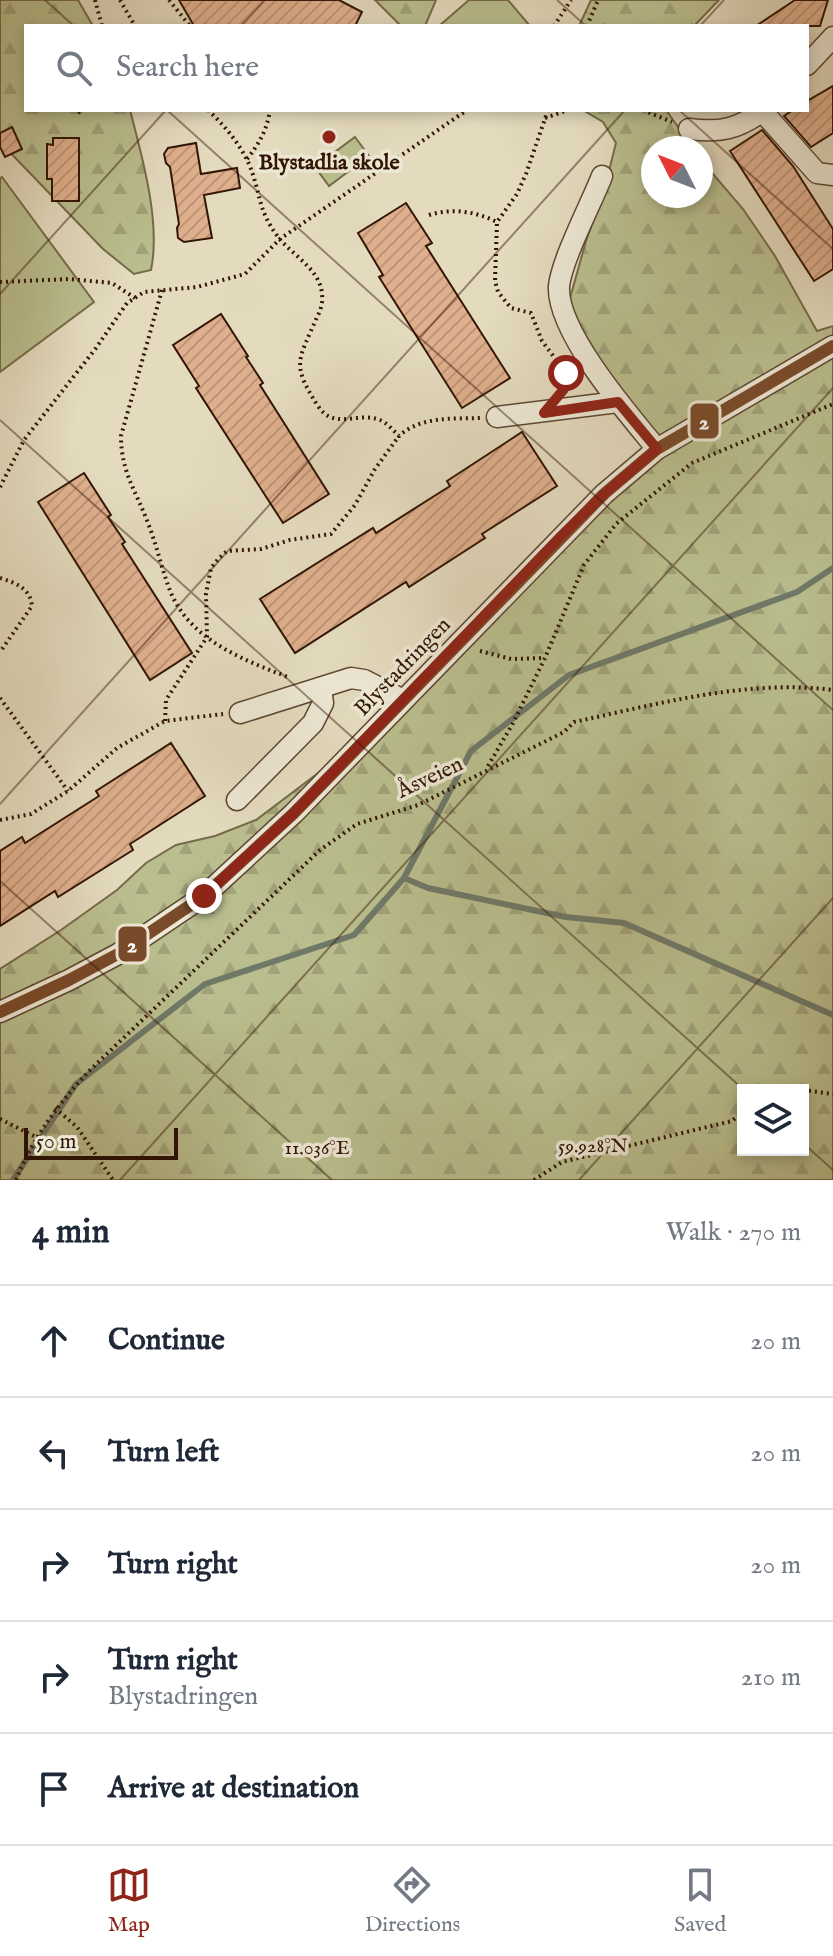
<!DOCTYPE html>
<html lang="en">
<head>
<meta charset="utf-8">
<style>
  :root { --surface:#fff; --page:#f2f2f3; --text:#1f2937; --muted:#747a83; --line:#e0e1e3; --accent:#8f2418 }
  body { margin:0; font-family:"IM FELL English",serif; background:var(--page); color:var(--text) }
  .controls { position:absolute; right:24px; bottom:24px; display:grid; overflow:hidden; border-radius:0px; box-shadow:0 4px 12px #0003 }
  .controls button { width:72px; height:72px; display:grid; place-items:center; padding:0; border:0; border-bottom:2px solid var(--line); background:var(--surface); color:var(--text); font:40px sans-serif }
  .compass { position:absolute; left:641px; top:136px; width:72px; height:72px; border-radius:50%; background:var(--surface); box-shadow:0 4px 12px #0003; rotate:312deg }
  .scale { position:absolute; left:24px; bottom:20px; width:154px; box-sizing:border-box; padding-left:8px; border:4px solid #321504; border-top:0; font-size:22px; line-height:28px; white-space:nowrap; color:#321504; -webkit-text-stroke:6px #ede8d5; paint-order:stroke }
  .stop { position:absolute; width:24px; height:24px; margin:-18px; border:6px solid #8f2418; border-radius:50%; background:#fff }
  .stop.end { background:#8f2418; border-color:#fff; box-shadow:0 2px 8px #0008 }
  .list { margin:0; padding:0; list-style:none }
  h2 { display:flex; justify-content:space-between; align-items:center; height:104px; margin:0; padding:0 32px; font-size:34px }
  h2 small { font-size:26px; font-weight:400; color:var(--muted) }
  .list li { display:grid; grid-template-columns:52px 1fr auto; gap:24px; align-items:center; box-sizing:border-box; height:112px; padding:0 32px; border-top:2px solid var(--line) }
  .list b { display:block; font-size:30px; white-space:nowrap }
  .list p { margin:0; font-size:26px; white-space:nowrap; color:var(--muted) }
  .list em { font-size:26px; font-style:normal; color:var(--muted) }
  .icon { flex:none; width:44px; height:44px; fill:none; stroke:currentColor; stroke-width:2; stroke-linecap:round; stroke-linejoin:round }
  .map { position:relative; flex:none; width:833px; height:1180px; overflow:hidden }
  .search { position:absolute; background:var(--surface); box-shadow:0 4px 12px #0003; left:24px; right:24px; top:24px; height:88px; display:flex; align-items:center; gap:20px; box-sizing:border-box; padding:0 28px; border-radius:0px; color:var(--muted); font-size:30px }
  .sheet { height:664px; background:var(--surface) }
  nav { display:flex; justify-content:space-around; align-items:center; box-sizing:border-box; height:112px; border-top:2px solid var(--line); background:var(--surface); font-size:22px; color:var(--muted) }
  nav a { display:grid; justify-items:center; gap:4px }
  nav .on { color:var(--accent) }
  .map>svg:first-child { display:block }
  .forest { fill:url(#forest-firs); stroke:#766a49; stroke-width:2; fill-rule:evenodd }
  .green { fill:#babe8e; stroke:#766a49; stroke-width:2 }
  .lines { fill:none; stroke-linecap:round; stroke-linejoin:round }
  .stream { stroke:#6f7968; stroke-width:6 }
  .building { fill:url(#building-hatch); stroke:#321504; stroke-width:2 }
  .minor-casing { stroke:#5e4633; stroke-width:23 }
  .path { stroke:#321504; stroke-width:4; stroke-dasharray:2 4; stroke-linecap:butt }
  .minor { stroke:#ede8d5; stroke-width:20 }
  .bus-1-casing { stroke:#ede8d5; stroke-width:18 }
  .bus-1 { stroke:#7a4b2a; stroke-width:12 }
  .route { stroke:#8f2418; stroke-width:10 }
  .ticks { fill:none; stroke:#321504; stroke-width:2; stroke-opacity:0.45 }
  .poi-dot { fill:#8f2418; stroke:#ede8d5; stroke-width:3 }
  .labels { text-anchor:middle; dominant-baseline:central; stroke-width:7; stroke-linejoin:round; paint-order:stroke }
  .poi-label { font-size:22px; font-weight:bold; fill:#321504; stroke:#ede8d5 }
  .street-label { font-size:22px; fill:#321504; stroke:#ede8d5 }
  .ticks-label { font-size:20px; text-anchor:middle; fill:#321504; stroke:#ede8d5; stroke-width:7; stroke-linejoin:round; paint-order:stroke }
  .line-badge { stroke:#ede8d5; stroke-width:3 }
  .badge-label { font-size:22px; text-anchor:middle; font-weight:bold; fill:#fff }
</style>
</head>
<body>
<div class="map">
<svg width="833" height="1180" viewBox="0 0 833 1180">
  <defs>
    <pattern id="forest-firs" width="22" height="20" patternUnits="userSpaceOnUse" patternTransform="scale(2)"><rect width="22" height="20" fill="#babe8e"/><path d="M5 1l3.5 6h-7zM16 11l3.5 6h-7z" fill="#a0a279"/></pattern>
    <pattern id="building-hatch" width="6" height="6" patternUnits="userSpaceOnUse" patternTransform="scale(2)"><rect width="6" height="6" fill="#dfb08d"/><path d="M-1 1l2-2M0 6l6-6M5 7l2-2" fill="none" stroke="#c09678"/></pattern>
  </defs>
  <rect width="100%" height="100%" fill="#e4dbbf"/>
  <filter id="stains"><feTurbulence type="fractalNoise" baseFrequency=".0025" numOctaves="4"/><feColorMatrix values="0 0 0 0 .2 0 0 0 0 .09 0 0 0 0 .02 0 0 0 .5 -.17"/></filter>
  <radialGradient id="worn" r=".72"><stop offset=".6" stop-color="#630" stop-opacity="0"/><stop offset="1" stop-color="#630" stop-opacity=".3"/></radialGradient>
  <g class="forest">
    <path d="M0,0H78L93,26H26V110H130C142,157 161,222 151,270L134,274L103,249L0,142Z"/>
    <path d="M375,0H436L425,26H401Z"/>
    <path d="M591,0H719L694,26H579Z"/>
    <path d="M583,110H666L693,148H653V196H701V160L743,209L775,256L817,331L833,326V1180H0V969L61,930L117,890L146,863L176,845L215,836L256,820L350,749L645,463L646,443L577,334L570,298L586,241L604,191L616,143L603,122ZM743,1090H803V1150H743Z"/>
  </g>
  <g class="green">
    <path d="M469,0H508L530,26H439Z"/>
    <path d="M355,137L369,156L329,186L315,167Z"/>
    <path d="M2,177L94,302L0,372V178Z"/>
  </g>
  <g class="lines">
    <g class="stream">
      <path d="M404,878L471,751L569,675L797,592L833,568"/>
      <path d="M13,1180L76,1084L205,984L354,935L404,878L428,888L566,917L624,923L833,1015"/>
    </g>
  </g>
  <g class="building">
    <path d="M179,0H339L362,12L355,26H194Z"/>
    <path d="M795,0H828L820,26H756Z"/>
    <path d="M833,86V133L811,147L784,116L793,110H807V101Z"/>
    <path d="M12,127L22,149L5,157L0,147V133Z"/>
    <path d="M762,130L793,166L833,229V269L814,281L730,151Z"/>
    <path d="M53,138H79V201H52V179H47V144L53,145Z"/>
    <path d="M196,143L201,174L237,168L240,188L204,195L212,238L184,242L178,238L177,228L179,224L170,167L166,163L164,154L168,148Z"/>
    <path d="M406,203L432,243L426,246L510,378L462,408L379,277L383,275L358,233Z"/>
    <path d="M221,314L248,356L246,357L263,383L260,385L329,494L283,523L196,388L199,386L173,345Z"/>
    <path d="M522,432L557,486L482,534L485,538L409,587L406,582L295,653L260,599L373,528L376,533L450,486L447,481Z"/>
    <path d="M84,473L111,515L108,517L125,542L122,544L192,653L150,680L38,502Z"/>
    <path d="M171,743L205,796L130,844L133,850L58,897L55,891L0,926V851L22,837L25,843L99,796L96,791Z"/>
  </g>
  <g class="lines">
    <g class="minor-casing">
      <g id="minor">
        <path d="M807,65L833,37"/>
        <path d="M763,112L817,173L833,175"/>
        <path d="M689,129C721,133 738,129 764,110"/>
        <path d="M602,176C591,204 562,259 559,286C556,331 629,415 657,449"/>
        <path d="M497,417L618,402"/>
        <path d="M240,713L351,678L364,680L403,700"/>
        <path d="M237,800L313,723L323,703L321,689"/>
        <path d="M0,1012L69,980L118,954L204,896L294,813L604,494L657,449L833,346"/>
      </g>
    </g>
    <g class="path">
      <path d="M95,0L102,26"/>
      <path d="M120,0L135,26"/>
      <path d="M169,0L190,26"/>
      <path d="M554,26L571,0"/>
      <path d="M587,26L598,0"/>
      <path d="M208,110C224,125 240,144 249,164C261,193 257,209 278,237C292,255 320,269 322,294C323,302 321,310 317,317C299,360 290,363 318,406C334,431 358,411 380,420C387,423 393,430 399,436C421,416 452,419 480,418"/>
      <path d="M548,110L526,174L517,194L497,222L495,281L498,292L511,308L531,313L542,341L566,373L564,388"/>
      <path d="M643,110L672,122"/>
      <path d="M78,113L81,110"/>
      <path d="M545,118L568,110"/>
      <path d="M247,159C259,144 267,130 270,110"/>
      <path d="M429,215C453,208 474,211 497,222"/>
      <path d="M0,282L69,279L112,283L135,298"/>
      <path d="M162,290L121,436C121,472 136,491 148,523C157,546 162,571 171,593C191,640 243,660 288,677"/>
      <path d="M0,487L24,440L96,348L127,303L144,292L197,287L245,274L280,239L467,110"/>
      <path d="M0,578C16,583 30,588 32,606L0,652"/>
      <path d="M480,651L511,659L545,658"/>
      <path d="M0,698L68,791"/>
      <path d="M165,721L166,700L207,637L206,594L211,568L219,558L227,551L261,549L290,540L331,534L355,505L375,469L399,436"/>
      <path d="M488,766L512,725L545,658L584,565L616,524L692,463L833,404"/>
      <path d="M0,820L31,814L68,791L117,748L165,721L223,714"/>
      <path d="M803,1090L833,1094"/>
      <path d="M55,1108L77,1127L113,1180"/>
      <path d="M0,1119L36,1137"/>
      <path d="M16,1180C33,1137 58,1105 89,1071L320,850L357,824L418,805L564,732L574,722C658,704 747,679 833,690"/>
      <path d="M534,1180L562,1162L732,1121L743,1111"/>
    </g>
    <use href="#minor" class="minor"/>
    <g class="bus-1-casing">
      <path id="bus-1" d="M0,1012L69,980L118,954L204,896L294,813L604,494L657,449L833,346"/>
    </g>
    <use href="#bus-1" class="bus-1"/>
  </g>
  <g class="lines">
    <path class="route" d="M204,896L294,813L562,535L604,494L657,449L618,402L544,413L564,389L566,373"/>
  </g>
  <path class="ticks" d="M45,0L74,26M557,0L586,26M241,26L265,0M700,26L724,0M167,110L833,710M679,110L833,249M0,294L166,110M0,420L744,1090M0,804L625,110M0,881L332,1180M803,1143L833,1170M120,1180L833,388M579,1180L833,898"/>
  <circle class="poi-dot" cx="329" cy="137" r="8"/>
  <g class="labels">
    <g class="poi-label">
      <text x="329" y="163">Blystadlia skole</text>
    </g>
    <g class="street-label">
      <text transform="translate(403 667) rotate(-46)">Blystadringen</text>
      <text transform="translate(430 778) rotate(-25)">Åsveien</text>
    </g>
  </g>
  <g class="ticks-label">
    <text x="593" y="1152">59.928°N</text>
    <text x="317" y="1154">11.036°E</text>
  </g>
  <g class="line-badge">
    <rect x="689" y="402" width="31" height="38" rx="8" fill="#7a4b2a"/>
    <rect x="117" y="925" width="31" height="38" rx="8" fill="#7a4b2a"/>
  </g>
  <g class="badge-label">
    <text x="704" y="429">2</text>
    <text x="132" y="952">2</text>
  </g>
  <rect width="100%" height="100%" filter="url(#stains)"/>
  <rect width="100%" height="100%" fill="url(#worn)"/>
</svg>
<div class="controls">
<button><svg class="icon" aria-label="layers" viewBox="0 0 24 24"><path d="M12 4l9 5-9 5-9-5zM3 14l9 5 9-5"/></svg></button>
</div>
<svg class="compass" viewBox="-18 -18 36 36"><path d="M0-13l5 13h-10z" fill="#e53935"/><path d="M0 13l5-13h-10z" fill="#747a83"/></svg>
<div class="scale">50 m</div>
<div class="stop" style="left:566px;top:373px"></div>
<div class="stop end" style="left:204px;top:896px"></div>
<div class="search"><svg class="icon" aria-label="search" viewBox="0 0 24 24"><circle cx="10" cy="10" r="6"/><path d="M15 15l6 6"/></svg>Search here</div>
</div>
<section class="sheet">
<h2>4 min<small>Walk · 270 m</small></h2>
<ul class="list">
<li><svg class="icon" aria-label="ahead" viewBox="0 0 24 24"><path d="M12 20V5M6 11l6-6 6 6"/></svg><div><b>Continue</b></div><em>20 m</em></li>
<li><svg class="icon" aria-label="left" viewBox="0 0 24 24"><path d="M17 20v-9H6M10 6l-5 5 5 5"/></svg><div><b>Turn left</b></div><em>20 m</em></li>
<li><svg class="icon" aria-label="right" viewBox="0 0 24 24"><path d="M7 20v-9h11M14 6l5 5-5 5"/></svg><div><b>Turn right</b></div><em>20 m</em></li>
<li><svg class="icon" aria-label="right" viewBox="0 0 24 24"><path d="M7 20v-9h11M14 6l5 5-5 5"/></svg><div><b>Turn right</b><p>Blystadringen</p></div><em>210 m</em></li>
<li><svg class="icon" aria-label="arrive" viewBox="0 0 24 24"><path d="M6 21V4h12l-3 4 3 4H6"/></svg><div><b>Arrive at destination</b></div></li>
</ul>
</section>
<nav>
<a class="on"><svg class="icon" aria-label="map" viewBox="0 0 24 24"><path d="M3 6l6-2 6 2 6-2v14l-6 2-6-2-6 2zM9 4v14M15 6v14"/></svg>Map</a>
<a><svg class="icon" aria-label="directions" viewBox="0 0 24 24"><path d="M12 3l9 9-9 9-9-9zM9 14v-3h6M13 9l2 2-2 2"/></svg>Directions</a>
<a><svg class="icon" aria-label="saved" viewBox="0 0 24 24"><path d="M7 4h10v16l-5-4-5 4z"/></svg>Saved</a>
</nav>
</body>
</html>
